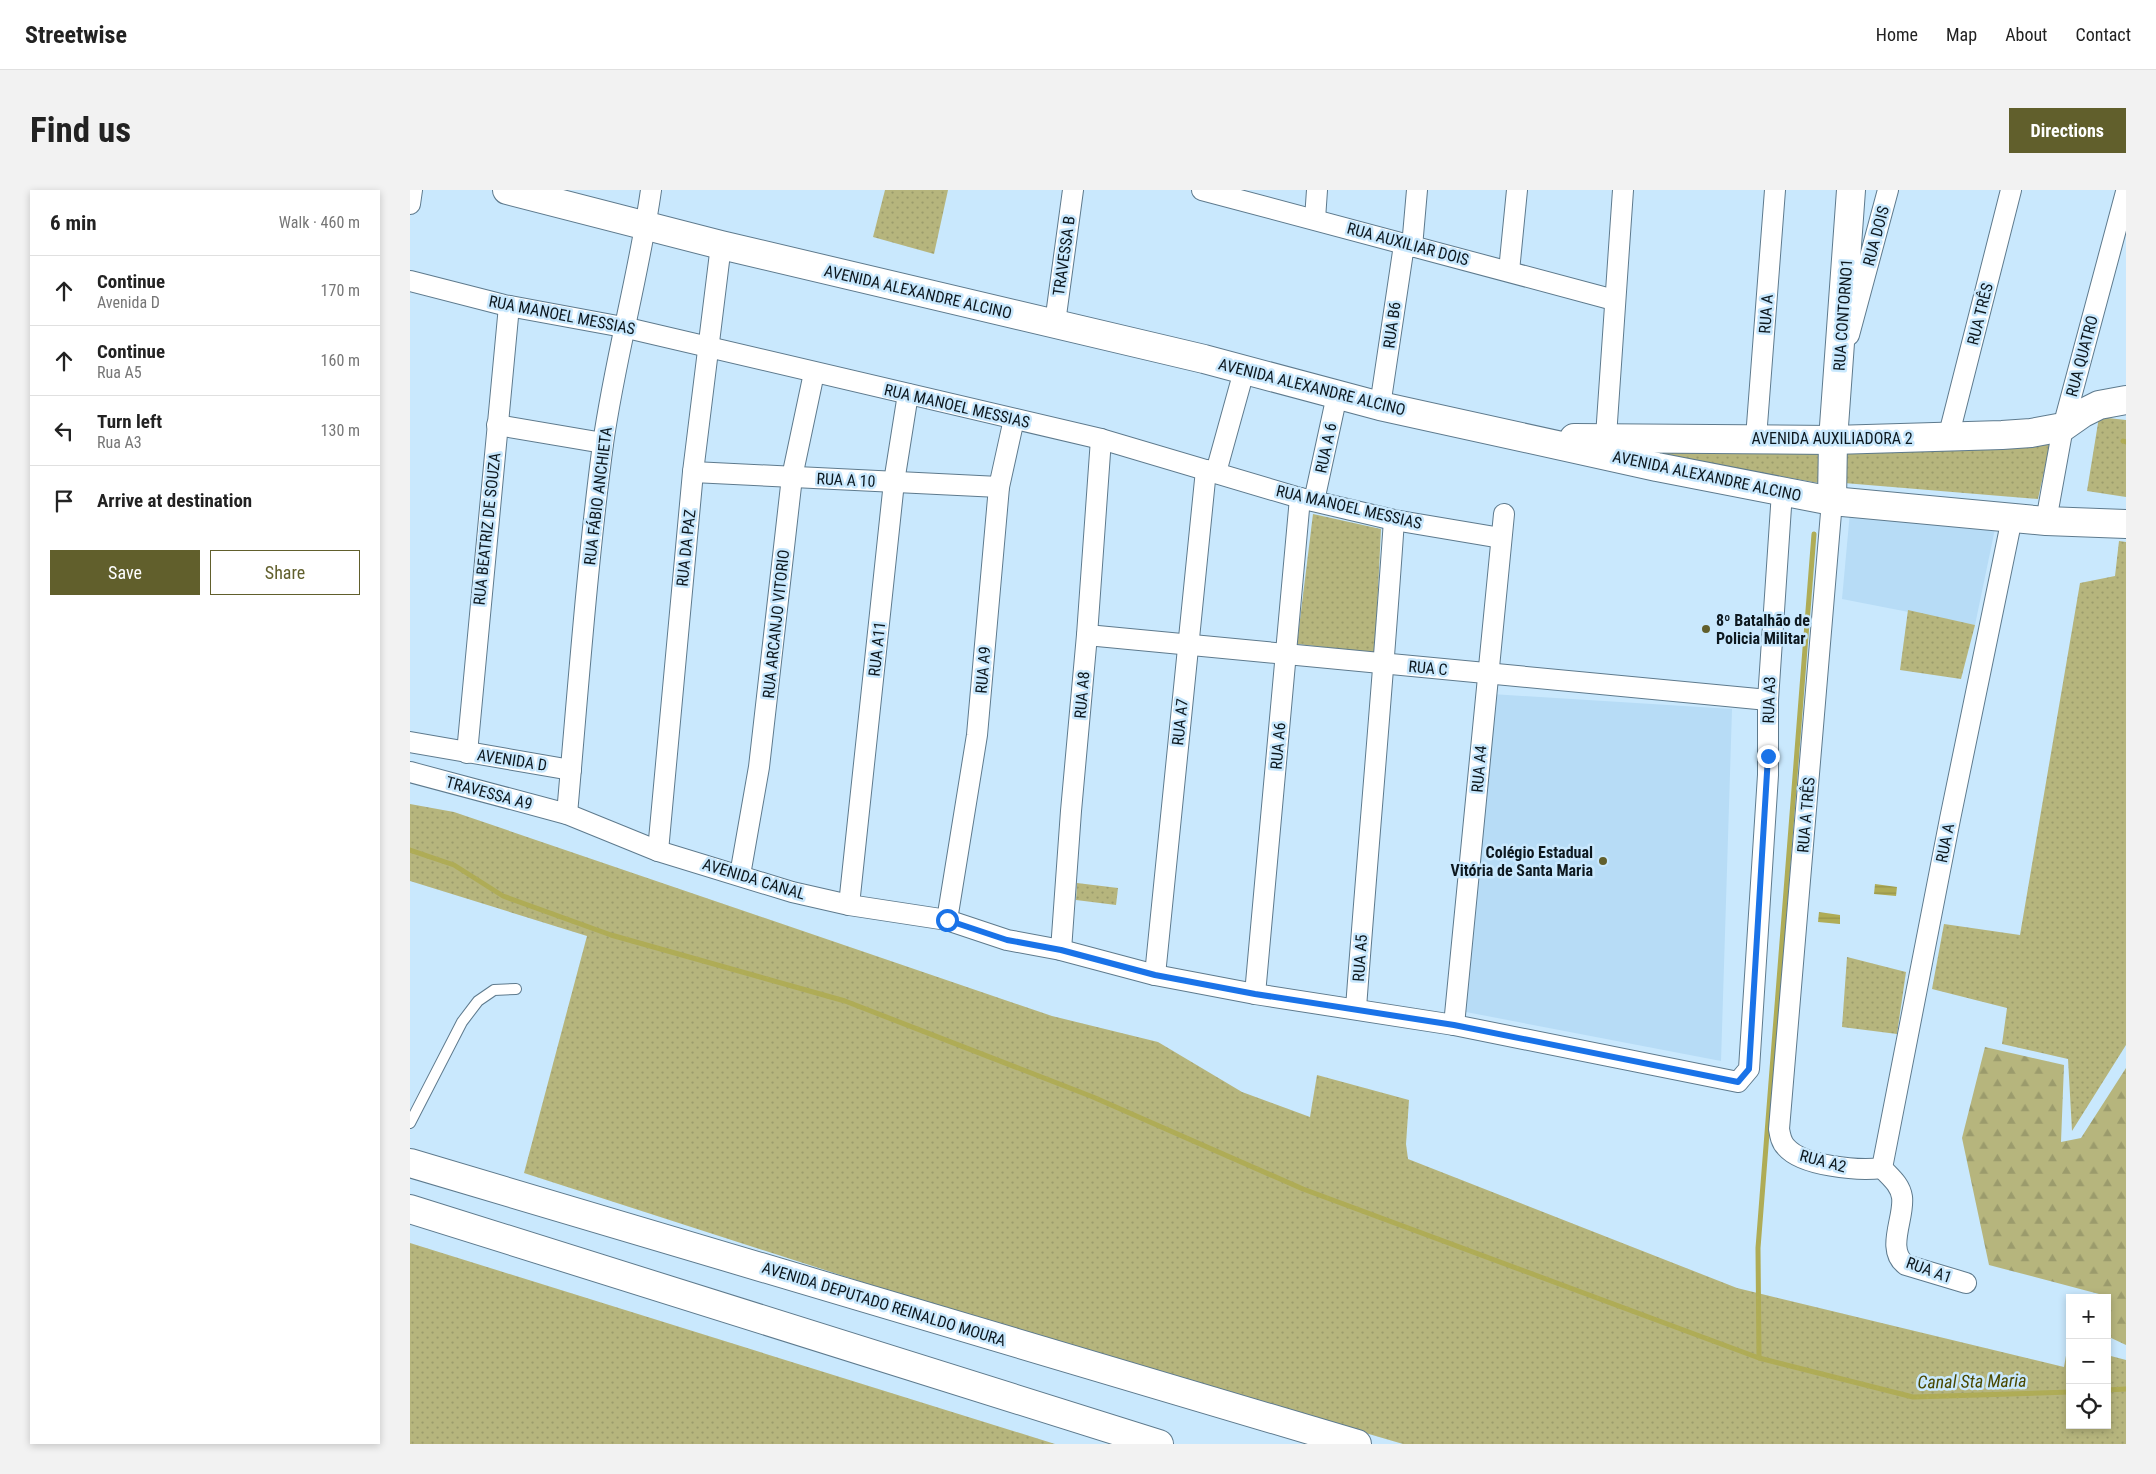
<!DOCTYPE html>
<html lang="en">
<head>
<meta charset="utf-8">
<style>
  :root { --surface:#fff; --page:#f2f2f2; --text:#222; --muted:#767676; --line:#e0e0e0; --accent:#615f2c }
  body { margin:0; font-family:"Roboto Condensed",sans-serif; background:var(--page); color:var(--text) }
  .controls { position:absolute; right:15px; bottom:15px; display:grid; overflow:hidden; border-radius:0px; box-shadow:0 2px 8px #0003 }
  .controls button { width:45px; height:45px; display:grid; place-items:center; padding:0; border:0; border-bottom:1px solid var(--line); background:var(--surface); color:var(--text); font:25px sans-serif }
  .stop { position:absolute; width:15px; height:15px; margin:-11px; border:4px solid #1a73e8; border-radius:50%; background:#fff }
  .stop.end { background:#1a73e8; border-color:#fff; box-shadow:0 1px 5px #0008 }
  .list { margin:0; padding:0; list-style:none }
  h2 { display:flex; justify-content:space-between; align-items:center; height:65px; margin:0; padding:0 20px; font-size:21px }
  h2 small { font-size:16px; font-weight:400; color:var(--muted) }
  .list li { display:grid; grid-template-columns:32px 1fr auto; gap:15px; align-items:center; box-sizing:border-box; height:70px; padding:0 20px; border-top:1px solid var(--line) }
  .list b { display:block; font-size:19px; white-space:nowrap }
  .list p { margin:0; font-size:16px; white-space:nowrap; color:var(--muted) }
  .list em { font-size:16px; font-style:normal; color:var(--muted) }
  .actions { display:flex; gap:10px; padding:15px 20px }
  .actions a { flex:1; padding:11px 0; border:1px solid var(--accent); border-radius:0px; text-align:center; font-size:18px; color:var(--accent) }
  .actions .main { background:var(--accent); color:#fff }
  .icon { flex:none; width:28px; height:28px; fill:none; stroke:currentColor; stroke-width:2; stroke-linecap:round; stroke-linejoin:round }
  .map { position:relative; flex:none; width:1716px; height:1254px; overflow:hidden; border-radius:0px }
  header { display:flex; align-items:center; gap:30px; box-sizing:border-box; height:70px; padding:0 25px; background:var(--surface); border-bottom:1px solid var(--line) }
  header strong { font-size:24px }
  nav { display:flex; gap:28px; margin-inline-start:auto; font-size:18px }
  .intro { display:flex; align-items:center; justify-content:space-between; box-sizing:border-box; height:120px; padding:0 30px }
  h1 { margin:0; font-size:35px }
  .button { padding:12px 22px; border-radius:0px; background:var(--accent); color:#fff; font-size:18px; font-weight:700 }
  main { display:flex; gap:30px; padding:0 30px }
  aside { flex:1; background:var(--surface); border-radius:0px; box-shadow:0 2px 8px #0003 }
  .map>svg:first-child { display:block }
  .built { fill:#b7dcf6 }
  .grass { fill:url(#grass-dots) }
  .forest { fill:url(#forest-firs) }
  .water { fill:url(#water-rules) }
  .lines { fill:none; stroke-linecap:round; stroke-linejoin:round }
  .stream { stroke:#afac56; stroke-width:5 }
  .lane-casing { stroke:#5e7a8d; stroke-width:12 }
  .street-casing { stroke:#5e7a8d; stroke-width:22 }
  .secondary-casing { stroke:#5e7a8d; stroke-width:30 }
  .lane { stroke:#fff; stroke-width:10 }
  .street { stroke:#fff; stroke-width:20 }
  .secondary { stroke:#fff; stroke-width:28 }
  .route { stroke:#1a73e8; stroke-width:6 }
  .poi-dot { fill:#615f2c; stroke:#c9e8fd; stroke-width:2 }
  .labels { text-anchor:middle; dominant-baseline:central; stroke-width:5; stroke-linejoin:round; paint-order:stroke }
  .street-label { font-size:16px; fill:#0d181f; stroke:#c9e8fd }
  .poi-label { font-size:16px; font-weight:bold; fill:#0d181f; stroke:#c9e8fd; text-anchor:start }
  .water-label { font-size:18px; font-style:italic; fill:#4a4801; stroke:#c9e8fd }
</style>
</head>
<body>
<header>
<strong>Streetwise</strong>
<nav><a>Home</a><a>Map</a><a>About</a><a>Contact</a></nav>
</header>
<div class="intro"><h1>Find us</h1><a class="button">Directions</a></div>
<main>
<aside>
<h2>6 min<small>Walk · 460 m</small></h2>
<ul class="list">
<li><svg class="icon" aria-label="ahead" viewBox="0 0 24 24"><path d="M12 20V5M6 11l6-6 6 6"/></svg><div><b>Continue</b><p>Avenida D</p></div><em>170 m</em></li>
<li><svg class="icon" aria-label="ahead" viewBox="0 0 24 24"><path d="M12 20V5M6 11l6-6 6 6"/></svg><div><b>Continue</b><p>Rua A5</p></div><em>160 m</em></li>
<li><svg class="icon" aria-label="left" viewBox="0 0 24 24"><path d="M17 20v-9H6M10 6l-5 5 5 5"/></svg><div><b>Turn left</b><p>Rua A3</p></div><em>130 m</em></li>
<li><svg class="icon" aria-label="arrive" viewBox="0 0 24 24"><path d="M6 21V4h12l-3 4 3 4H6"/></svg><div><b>Arrive at destination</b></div></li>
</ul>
<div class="actions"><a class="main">Save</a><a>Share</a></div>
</aside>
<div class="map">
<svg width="1716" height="1254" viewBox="0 0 1716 1254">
  <defs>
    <pattern id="grass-dots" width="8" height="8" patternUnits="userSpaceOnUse" patternTransform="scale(1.25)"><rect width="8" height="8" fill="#b6b57d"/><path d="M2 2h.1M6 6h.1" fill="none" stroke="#9b9b6c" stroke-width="1.8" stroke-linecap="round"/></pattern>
    <pattern id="forest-firs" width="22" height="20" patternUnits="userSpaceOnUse" patternTransform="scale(1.25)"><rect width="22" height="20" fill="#b6b57d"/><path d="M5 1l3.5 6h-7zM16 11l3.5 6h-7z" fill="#9b9b6c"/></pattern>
    <pattern id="water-rules" width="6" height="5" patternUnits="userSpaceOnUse" patternTransform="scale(1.25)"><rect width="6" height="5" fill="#afac56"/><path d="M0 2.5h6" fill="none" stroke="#95934a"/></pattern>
  </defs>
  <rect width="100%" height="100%" fill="#c9e8fd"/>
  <g class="built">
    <path d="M1440,322L1586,334L1565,435L1432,409Z"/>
    <path d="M1082,504L1322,519L1311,871L1056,822Z"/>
  </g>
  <g class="grass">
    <path d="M475,0H538L524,64L463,47Z"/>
    <path d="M1689,227L1716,230V307L1677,301Z"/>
    <path d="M1640,254L1628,309L1434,293L1436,260Z"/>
    <path d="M1415,257L1414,294L1224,260Z"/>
    <path d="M903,324L971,339L965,463L887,454Z"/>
    <path d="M1709,351L1716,352V855L1662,941L1658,869L1592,854L1597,818L1522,799L1534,734L1610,745L1670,393L1705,386Z"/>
    <path d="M1498,420L1565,435L1551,489L1490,480Z"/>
    <path d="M0,614L44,622L642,826L748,852L832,902L900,927L907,885L999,910L996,954L998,969L1327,1098L1654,1177L1658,1154L1660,1155V1235H1697V1165L1716,1170V1254H993L573,1131L114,983L177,746L0,691Z"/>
    <path d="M667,693L708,698L706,715L666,710Z"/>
    <path d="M1437,767L1496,782L1487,844L1432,837Z"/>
    <path d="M0,1053L645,1254H0Z"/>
  </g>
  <path class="forest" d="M1575,857L1654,875L1651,952L1671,948L1716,878V1155L1697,1146V1108H1689V1104L1579,1075L1552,948Z"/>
  <g class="water">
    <path d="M1465,694L1487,697L1486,706L1464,704Z"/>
    <path d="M1409,722L1430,725V734L1408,732Z"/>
  </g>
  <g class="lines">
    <g class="stream">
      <path d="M1713,251L1716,252"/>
      <path d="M0,660L44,675L93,706L201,745L435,811L683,907L893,999L1349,1168L1503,1207L1660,1202"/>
      <path d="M1349,1168L1348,1058L1404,344"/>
      <path d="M1697,1200L1716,1199"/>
    </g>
    <g class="lane-casing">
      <path id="lane" d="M0,933L52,832L68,811L84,800L106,799"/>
    </g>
    <g class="street-casing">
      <g id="street">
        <path d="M792,0L1204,110"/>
        <path d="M0,14L2,0"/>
        <path d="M905,29L907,0"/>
        <path d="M1002,57L1007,0"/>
        <path d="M1099,81L1107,0"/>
        <path d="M0,91L94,115L213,137L691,249L890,308L984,330L1091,348"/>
        <path d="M645,133L663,0"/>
        <path d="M1439,145L1478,0"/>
        <path d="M970,216L994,55"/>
        <path d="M87,235L193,253"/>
        <path d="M1346,248L1365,0"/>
        <path d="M1538,248L1601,0"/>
        <path d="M1195,261L1213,0"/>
        <path d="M283,282L589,297"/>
        <path d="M806,282L834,181"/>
        <path d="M904,311L927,205"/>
        <path d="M1422,311L1369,939C1370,945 1371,952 1376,957C1392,976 1448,981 1472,978"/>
        <path d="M1636,331L1653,237L1716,2"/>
        <path d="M677,445L1358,510"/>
        <path d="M0,552L161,580"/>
        <path d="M57,563L99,116"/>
        <path d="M0,582L157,624L248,661L382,702L439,715L537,730L597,750L651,760L745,785L845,804L1044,835L1328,892L1339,879L1358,585V510L1372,302"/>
        <path d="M157,624C168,500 177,376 193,254C205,168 229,85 241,0"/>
        <path d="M248,661L283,282L311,55"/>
        <path d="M330,685L349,577L382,287L404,183"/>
        <path d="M439,715L484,292L498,204"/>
        <path d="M537,730L567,545L589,297L604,229"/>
        <path d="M651,760L661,621L677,445L691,249"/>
        <path d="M745,785L796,280"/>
        <path d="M845,804L890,308"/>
        <path d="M946,818C958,656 973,493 984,330"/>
        <path d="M1044,835L1094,324"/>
        <path d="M1472,978L1540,629L1602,328"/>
        <path d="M1472,978C1480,987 1490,994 1492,1007C1495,1027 1475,1060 1496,1075L1556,1093"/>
      </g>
    </g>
    <g class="secondary-casing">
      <g id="secondary">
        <path d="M97,0L311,55L794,169L970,216L1247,277L1422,311L1636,331L1716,334"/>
        <path d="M1164,248L1423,250L1592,245L1621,243L1653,237L1673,223L1689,215L1716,210"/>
        <path d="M1422,311L1423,250L1441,0"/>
        <path d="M0,973L947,1254"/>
        <path d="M0,1019L749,1254"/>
      </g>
    </g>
    <use href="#lane" class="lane"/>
    <use href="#street" class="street"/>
    <use href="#secondary" class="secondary"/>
  </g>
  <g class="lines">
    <path class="route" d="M537,730L597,750L651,760L745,785L845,804L1044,835L1328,892L1339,879L1358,566"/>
  </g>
  <g class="poi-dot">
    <circle cx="1296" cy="439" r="5"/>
    <circle cx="1193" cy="671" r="5"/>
  </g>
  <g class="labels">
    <g class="street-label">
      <text transform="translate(1466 46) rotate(-75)">RUA DOIS</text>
      <text transform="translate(998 54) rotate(15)">RUA AUXILIAR DOIS</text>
      <text transform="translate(654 66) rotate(-82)">TRAVESSA B</text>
      <text transform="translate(508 102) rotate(13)">AVENIDA ALEXANDRE ALCINO</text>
      <text transform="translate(1356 124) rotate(-86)">RUA A</text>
      <text transform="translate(1570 124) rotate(-76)">RUA TRÊS</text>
      <text transform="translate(152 125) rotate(11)">RUA MANOEL MESSIAS</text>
      <text transform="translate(1433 125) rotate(-86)">RUA CONTORNO1</text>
      <text transform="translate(982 135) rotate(-82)">RUA B6</text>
      <text transform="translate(1672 166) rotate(-75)">RUA QUATRO</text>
      <text transform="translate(902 197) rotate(14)">AVENIDA ALEXANDRE ALCINO</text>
      <text transform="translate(547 216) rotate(13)">RUA MANOEL MESSIAS</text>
      <text x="1422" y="248">AVENIDA AUXILIADORA 2</text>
      <text transform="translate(916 258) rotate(-78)">RUA A 6</text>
      <text transform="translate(1297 286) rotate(12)">AVENIDA ALEXANDRE ALCINO</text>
      <text transform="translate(436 290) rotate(3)">RUA A 10</text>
      <text transform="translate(188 306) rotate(-83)">RUA FÁBIO ANCHIETA</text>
      <text transform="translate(939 317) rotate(13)">RUA MANOEL MESSIAS</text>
      <text transform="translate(77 339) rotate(-84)">RUA BEATRIZ DE SOUZA</text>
      <text transform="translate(276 358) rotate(-84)">RUA DA PAZ</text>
      <text transform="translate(366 434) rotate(-84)">RUA ARCANJO VITORIO</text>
      <text transform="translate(467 459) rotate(-84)">RUA A11</text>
      <text transform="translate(1018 478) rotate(5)">RUA C</text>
      <text transform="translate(573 480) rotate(-85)">RUA A9</text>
      <text transform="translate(672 505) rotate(-85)">RUA A8</text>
      <text transform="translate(1359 510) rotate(-88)">RUA A3</text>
      <text transform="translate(770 532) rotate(-84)">RUA A7</text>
      <text transform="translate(868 556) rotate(-85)">RUA A6</text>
      <text transform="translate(102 570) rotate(9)">AVENIDA D</text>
      <text transform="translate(1069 579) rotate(-85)">RUA A4</text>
      <text transform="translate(79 603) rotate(15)">TRAVESSA A9</text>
      <text transform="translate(1396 625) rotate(-85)">RUA A TRÊS</text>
      <text transform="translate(1535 653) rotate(-79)">RUA A</text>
      <text transform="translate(344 689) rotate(17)">AVENIDA CANAL</text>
      <text transform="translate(950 768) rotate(-86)">RUA A5</text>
      <text transform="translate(1413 971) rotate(15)">RUA A2</text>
      <text transform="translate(1519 1080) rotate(20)">RUA A1</text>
      <text transform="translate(474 1114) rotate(17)">AVENIDA DEPUTADO REINALDO MOURA</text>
    </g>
    <g class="poi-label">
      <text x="1306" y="430">8º Batalhão de<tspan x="1306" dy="18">Policia Militar</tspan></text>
      <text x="1183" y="662" text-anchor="end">Colégio Estadual<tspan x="1183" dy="18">Vitória de Santa Maria</tspan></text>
    </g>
    <g class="water-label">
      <text transform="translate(1562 1191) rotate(-1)">Canal Sta Maria</text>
    </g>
  </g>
</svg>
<div class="controls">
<button>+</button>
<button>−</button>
<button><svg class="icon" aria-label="locate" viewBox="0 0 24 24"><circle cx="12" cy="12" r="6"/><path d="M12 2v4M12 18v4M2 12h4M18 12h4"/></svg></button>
</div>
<div class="stop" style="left:537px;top:730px"></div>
<div class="stop end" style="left:1358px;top:566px"></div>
</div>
</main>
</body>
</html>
